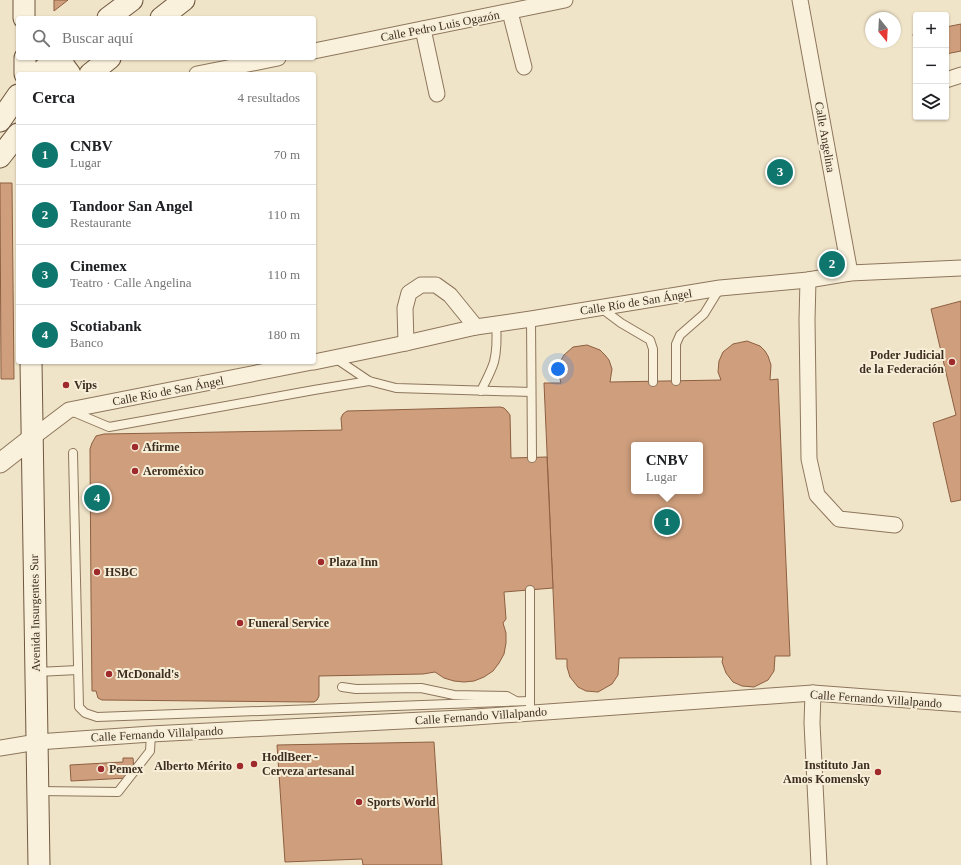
<!DOCTYPE html>
<html lang="es">
<head>
<meta charset="utf-8">
<style>
  :root { --surface:#fff; --page:#f2f2f2; --text:#202124; --muted:#757577; --line:#e0e0e0; --accent:#0f766e }
  body { margin:0; font-family:"Times New Roman",serif; background:var(--page); color:var(--text) }
  .controls { position:absolute; right:12px; top:12px; display:grid; overflow:hidden; border-radius:4px; box-shadow:0 1px 3px #0004 }
  .controls button { width:36px; height:36px; display:grid; place-items:center; padding:0; border:0; border-bottom:1px solid var(--line); background:var(--surface); color:var(--text); font:20px sans-serif }
  .compass { position:absolute; left:865px; top:12px; width:36px; height:36px; border-radius:50%; background:var(--surface); box-shadow:0 1px 3px #0004; rotate:162deg }
  .you { position:absolute; left:558px; top:369px; width:14px; height:14px; margin:-10px; border:3px solid #fff; border-radius:50%; background:#1a73e8; box-shadow:0 0 0 6px #1a73e833 }
  .badge { display:grid; place-items:center; width:26px; height:26px; border-radius:50%; background:var(--accent); color:#fff; font-size:13px; font-weight:700 }
  .pin { position:absolute; translate:-50% -50%; border:2px solid #fff; box-shadow:0 1px 4px #0006 }
  .popup { position:absolute; left:631px; top:442px; width:72px; height:52px; box-sizing:border-box; display:grid; place-content:center; border-radius:4px; background:var(--surface); filter:drop-shadow(0 1px 3px #0005); font-size:13px; white-space:nowrap; color:var(--muted) }
  .popup b { font-size:15px; color:var(--text) }
  .popup::after { content:''; position:absolute; left:50%; top:100%; margin-left:-8px; border:8px solid transparent; border-top-color:var(--surface) }
  .list { margin:0; padding:0; list-style:none }
  h2 { display:flex; justify-content:space-between; align-items:center; height:52px; margin:0; padding:0 16px; font-size:17px }
  h2 small { font-size:13px; font-weight:400; color:var(--muted) }
  .list li { display:grid; grid-template-columns:26px 1fr auto; gap:12px; align-items:center; box-sizing:border-box; height:60px; padding:0 16px; border-top:1px solid var(--line) }
  .list b { display:block; font-size:15px; white-space:nowrap }
  .list p { margin:0; font-size:13px; white-space:nowrap; color:var(--muted) }
  .list em { font-size:13px; font-style:normal; color:var(--muted) }
  .icon { flex:none; width:22px; height:22px; fill:none; stroke:currentColor; stroke-width:2; stroke-linecap:round; stroke-linejoin:round }
  .map { position:relative; flex:none; width:961px; height:865px; overflow:hidden }
  .search { position:absolute; background:var(--surface); box-shadow:0 1px 3px #0004; left:16px; top:16px; width:300px; height:44px; display:flex; align-items:center; gap:10px; box-sizing:border-box; padding:0 14px; border-radius:4px; color:var(--muted); font-size:15px }
  .panel { position:absolute; background:var(--surface); box-shadow:0 1px 3px #0004; left:16px; top:72px; width:300px; height:292px; border-radius:4px }
  .map>svg:first-child { display:block }
  .building { fill:#cf9f7d; stroke:#8d5f41; fill-rule:evenodd }
  .lines { fill:none; stroke-linecap:round; stroke-linejoin:round }
  .service-casing { stroke:#8d765c; stroke-width:10 }
  .minor-casing { stroke:#8d765c; stroke-width:17 }
  .tertiary-casing { stroke:#8d765c; stroke-width:21 }
  .secondary-casing { stroke:#6f573f; stroke-width:23 }
  .service { stroke:#faf1dc; stroke-width:8 }
  .minor { stroke:#faf1dc; stroke-width:15 }
  .tertiary { stroke:#faf1dc; stroke-width:19 }
  .secondary { stroke:#faf1dc; stroke-width:21 }
  .poi-dot { fill:#9e2a2b; stroke:#f7eed8; stroke-width:1.5 }
  .labels { text-anchor:middle; dominant-baseline:central; stroke-width:4; stroke-linejoin:round; paint-order:stroke }
  .street-label { font-size:12px; fill:#3d2e20; stroke:#f7eed8 }
  .poi-label { font-size:12px; font-weight:bold; fill:#3d2e20; stroke:#f7eed8; text-anchor:start }
</style>
</head>
<body>
<div class="map">
<svg width="961" height="865" viewBox="0 0 961 865">
  <rect width="100%" height="100%" fill="#f0e4c8"/>
  <g class="building">
    <path d="M54,0H68L54,11Z"/>
    <path d="M961,24V51L946,54V27Z"/>
    <path d="M916,33V50L913,34Z"/>
    <path d="M0,183H12L14,379H1Z"/>
    <path d="M961,301V500L951,502L933,423L956,415L931,309Z"/>
    <path d="M747,341L760,346L765,351L768,356L771,365L770,380L778,379L790,656H775L774,671L768,680L754,687L742,686L733,682L726,673L722,662L723,657L619,658V660L618,675L612,684L598,692L586,691L578,687L570,677L567,667V659H556L544,383H561L559,375V364L564,355L573,347L587,345L600,350L605,355L609,360L612,369L610,382L721,380L718,372L719,361L723,352L733,344ZM634,445H700V491H634Z"/>
    <path d="M500,407L504,408L507,411L510,415L511,458L547,457L553,588L504,592L506,619L503,623L506,633V643L504,654L499,663L493,671L484,677L474,681L464,682L454,681L444,678L435,672L423,674L319,676V696L317,700L314,702H310L102,700L98,698L96,691H92L91,598L90,449L92,443L96,436L104,434L342,430L341,418L343,414L347,411Z"/>
    <path d="M434,742L442,865H363L362,859L285,862L277,745Z"/>
    <path d="M123,758H133L134,769H128V778L71,781L70,765L123,762Z"/>
  </g>
  <g class="lines">
    <g class="service-casing">
      <g id="service">
        <path d="M601,308L621,323L650,340L653,349V382"/>
        <path d="M531,319L532,458"/>
        <path d="M335,358L369,381L396,388L531,392"/>
        <path d="M676,381V344L680,335L704,314L720,288"/>
        <path d="M481,391C485,382 491,372 494,362C497,350 497,337 496,324"/>
        <path d="M71,411L109,427L314,390L369,381"/>
        <path d="M73,453L79,707L85,713L97,717L529,701"/>
        <path d="M37,672L78,670"/>
        <path d="M342,687L356,689L421,688L454,695L507,696L516,701"/>
        <path d="M530,705V590"/>
        <path d="M38,791L118,792L150,751L151,734"/>
      </g>
    </g>
    <g class="minor-casing">
      <g id="minor">
        <path d="M800,0L850,273"/>
        <path d="M510,12L524,67"/>
        <path d="M423,29L437,94"/>
        <path d="M314,51L565,0"/>
        <path d="M197,74L278,58"/>
        <path d="M946,80L961,75"/>
        <path d="M808,280L807,320L809,459L817,495L839,519L895,525"/>
        <path d="M406,343L405,308L409,293L421,285H436L450,295L476,327"/>
        <path d="M314,362L406,343L476,327L531,319L720,288L808,280L850,273L961,268"/>
        <path d="M32,438L69,410L312,362"/>
        <path d="M813,693L812,723L819,865"/>
        <path d="M0,748L37,742L151,734L461,718L813,693L961,704"/>
      </g>
    </g>
    <g class="tertiary-casing">
      <path id="tertiary" d="M0,463L32,438"/>
    </g>
    <g class="secondary-casing">
      <g id="secondary">
        <path d="M24,0V18"/>
        <path d="M108,18L132,0"/>
        <path d="M161,18L184,0"/>
        <path d="M25,58V74"/>
        <path d="M62,58L64,66L70,74"/>
        <path d="M38,74L57,58"/>
        <path d="M90,74L110,58"/>
        <path d="M0,121L18,95"/>
        <path d="M0,157L18,134"/>
        <path d="M31,362L39,865"/>
      </g>
    </g>
    <use href="#service" class="service"/>
    <use href="#minor" class="minor"/>
    <use href="#tertiary" class="tertiary"/>
    <use href="#secondary" class="secondary"/>
  </g>
  <g class="poi-dot">
    <circle cx="952" cy="362" r="4"/>
    <circle cx="66" cy="385" r="4"/>
    <circle cx="135" cy="447" r="4"/>
    <circle cx="135" cy="471" r="4"/>
    <circle cx="321" cy="562" r="4"/>
    <circle cx="97" cy="572" r="4"/>
    <circle cx="240" cy="623" r="4"/>
    <circle cx="109" cy="674" r="4"/>
    <circle cx="254" cy="764" r="4"/>
    <circle cx="240" cy="766" r="4"/>
    <circle cx="101" cy="769" r="4"/>
    <circle cx="878" cy="772" r="4"/>
    <circle cx="359" cy="802" r="4"/>
  </g>
  <g class="labels">
    <g class="street-label">
      <text transform="translate(440 26) rotate(-11)">Calle Pedro Luis Ogazón</text>
      <text transform="translate(825 137) rotate(80)">Calle Angelina</text>
      <text transform="translate(636 302) rotate(-9)">Calle Río de San Ángel</text>
      <text transform="translate(168 391) rotate(-11)">Calle Río de San Ángel</text>
      <text transform="translate(35 613) rotate(-91)">Avenida Insurgentes Sur</text>
      <text transform="translate(876 699) rotate(4)">Calle Fernando Villalpando</text>
      <text transform="translate(481 716) rotate(-4)">Calle Fernando Villalpando</text>
      <text transform="translate(157 734) rotate(-3)">Calle Fernando Villalpando</text>
    </g>
    <g class="poi-label">
      <text x="944" y="355" text-anchor="end">Poder Judicial<tspan x="944" dy="14">de la Federación</tspan></text>
      <text x="74" y="385">Vips</text>
      <text x="143" y="447">Afirme</text>
      <text x="143" y="471">Aeroméxico</text>
      <text x="329" y="562">Plaza Inn</text>
      <text x="105" y="572">HSBC</text>
      <text x="248" y="623">Funeral Service</text>
      <text x="117" y="674">McDonald's</text>
      <text x="262" y="757">HodlBeer -<tspan x="262" dy="14">Cerveza artesanal</tspan></text>
      <text x="870" y="765" text-anchor="end">Instituto Jan<tspan x="870" dy="14">Amos Komensky</tspan></text>
      <text x="232" y="766" text-anchor="end">Alberto Mérito</text>
      <text x="109" y="769">Pemex</text>
      <text x="367" y="802">Sports World</text>
    </g>
  </g>
</svg>
<div class="controls">
<button>+</button>
<button>−</button>
<button><svg class="icon" aria-label="layers" viewBox="0 0 24 24"><path d="M12 4l9 5-9 5-9-5zM3 14l9 5 9-5"/></svg></button>
</div>
<svg class="compass" viewBox="-18 -18 36 36"><path d="M0-13l5 13h-10z" fill="#e53935"/><path d="M0 13l5-13h-10z" fill="#757577"/></svg>
<div class="you"></div>
<div class="pin badge" style="left:667px;top:522px">1</div>
<div class="popup"><b>CNBV</b>Lugar</div>
<div class="pin badge" style="left:832px;top:264px">2</div>
<div class="pin badge" style="left:780px;top:172px">3</div>
<div class="pin badge" style="left:97px;top:498px">4</div>
<div class="search"><svg class="icon" aria-label="search" viewBox="0 0 24 24"><circle cx="10" cy="10" r="6"/><path d="M15 15l6 6"/></svg>Buscar aquí</div>
<section class="panel">
<h2>Cerca<small>4 resultados</small></h2>
<ul class="list">
<li><span class="badge">1</span><div><b>CNBV</b><p>Lugar</p></div><em>70 m</em></li>
<li><span class="badge">2</span><div><b>Tandoor San Angel</b><p>Restaurante</p></div><em>110 m</em></li>
<li><span class="badge">3</span><div><b>Cinemex</b><p>Teatro · Calle Angelina</p></div><em>110 m</em></li>
<li><span class="badge">4</span><div><b>Scotiabank</b><p>Banco</p></div><em>180 m</em></li>
</ul>
</section>
</div>
</body>
</html>
